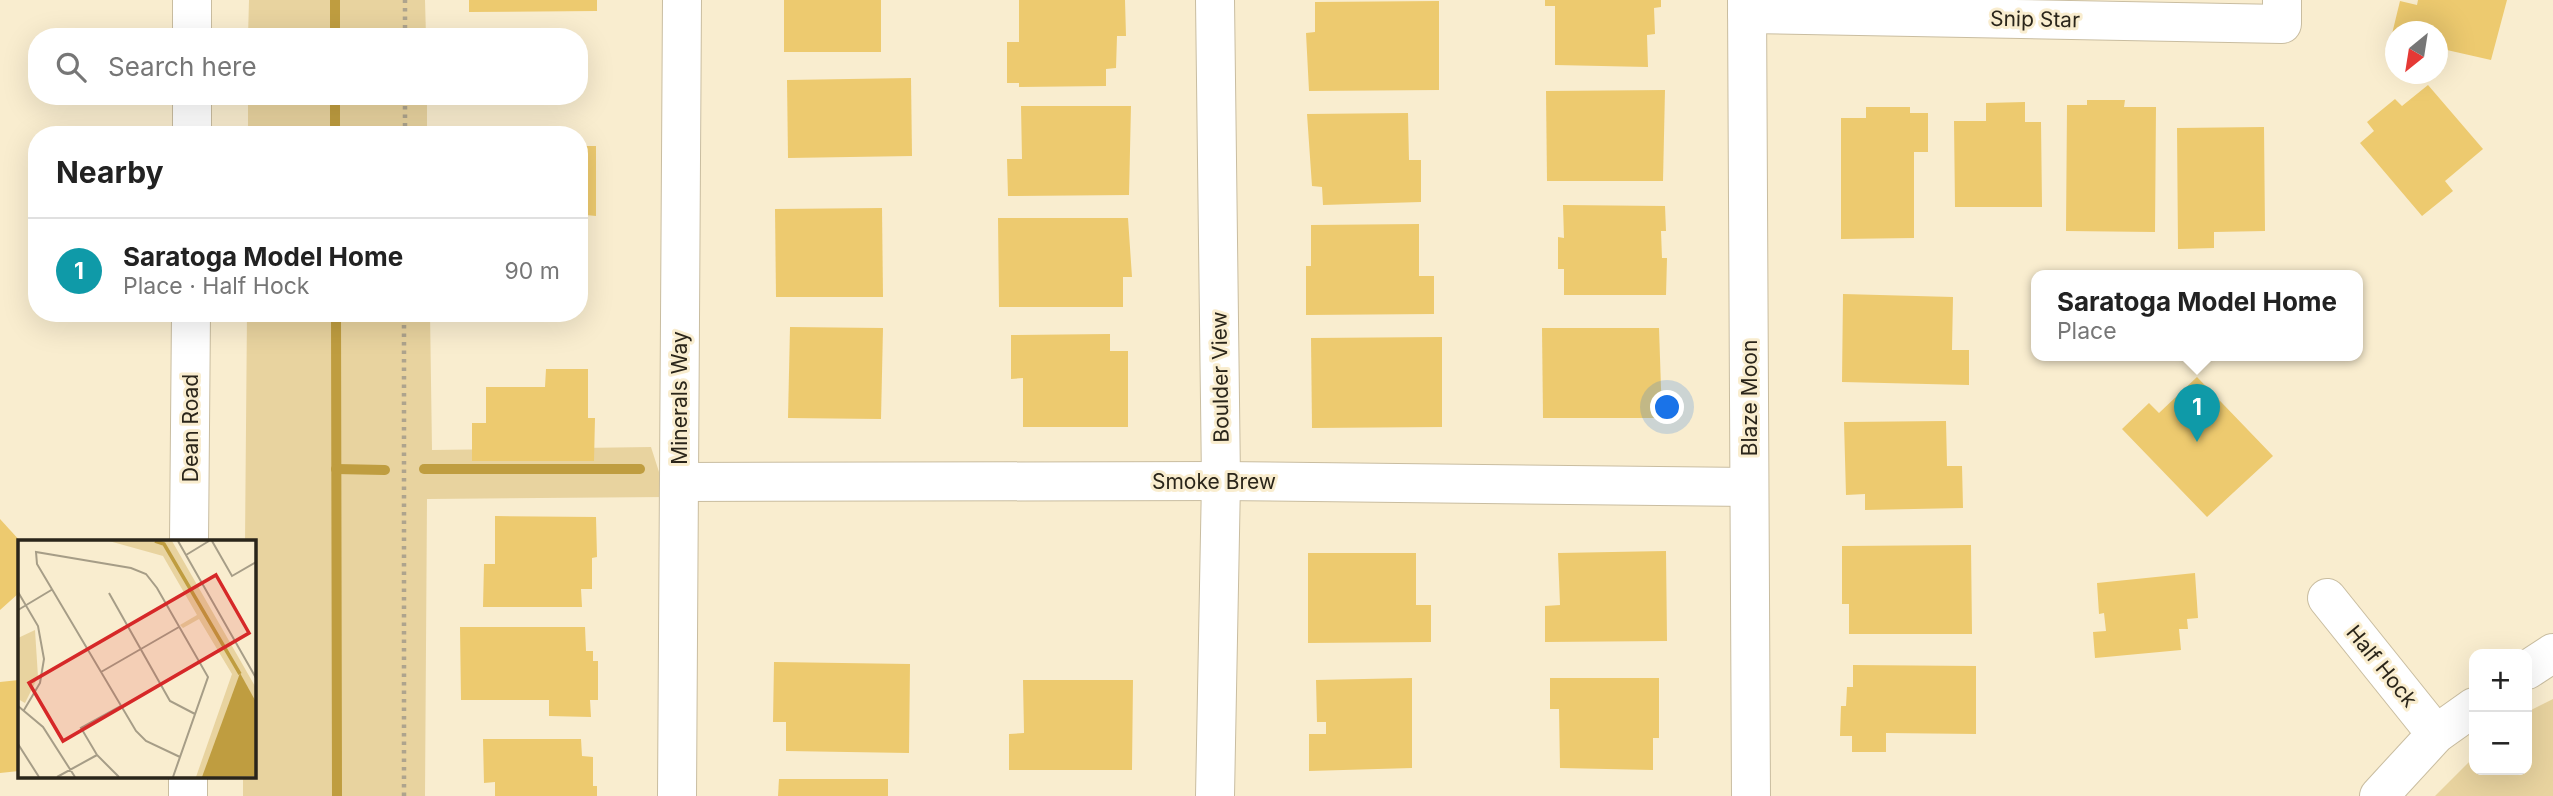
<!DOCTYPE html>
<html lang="en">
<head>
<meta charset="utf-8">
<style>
  :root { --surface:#fff; --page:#f6f6f6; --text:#222; --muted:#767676; --line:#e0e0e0; --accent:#8b5bd4 }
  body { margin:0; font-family:Inter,sans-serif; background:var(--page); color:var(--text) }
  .controls { position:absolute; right:21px; bottom:21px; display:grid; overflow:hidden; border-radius:14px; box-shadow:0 7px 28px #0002 }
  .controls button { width:63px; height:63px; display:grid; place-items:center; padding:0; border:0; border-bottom:2px solid var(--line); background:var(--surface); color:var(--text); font:35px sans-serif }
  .compass { position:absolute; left:2385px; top:21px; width:63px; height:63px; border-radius:50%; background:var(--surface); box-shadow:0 7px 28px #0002; rotate:210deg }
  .you { position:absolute; left:1668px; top:408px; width:24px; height:24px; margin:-18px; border:5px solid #fff; border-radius:50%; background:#1a73e8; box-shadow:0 0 0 10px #1a73e833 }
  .badge { display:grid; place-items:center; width:46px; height:46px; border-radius:50%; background:var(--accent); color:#fff; font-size:23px; font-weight:700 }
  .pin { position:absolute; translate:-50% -58px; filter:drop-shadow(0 2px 4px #0008) }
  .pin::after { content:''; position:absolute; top:37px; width:24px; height:21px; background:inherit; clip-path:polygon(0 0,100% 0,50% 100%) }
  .popup { position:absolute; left:2031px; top:270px; width:332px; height:91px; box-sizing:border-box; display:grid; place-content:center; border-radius:14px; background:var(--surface); filter:drop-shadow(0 2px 5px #0005); font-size:23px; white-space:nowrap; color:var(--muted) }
  .popup b { font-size:26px; color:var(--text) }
  .popup::after { content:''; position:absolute; left:50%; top:100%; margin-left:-14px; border:14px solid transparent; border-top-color:var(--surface) }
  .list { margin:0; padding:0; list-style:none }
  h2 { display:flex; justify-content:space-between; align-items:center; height:91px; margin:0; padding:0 28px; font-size:30px }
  h2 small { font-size:23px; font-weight:400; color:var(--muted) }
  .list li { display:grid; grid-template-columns:46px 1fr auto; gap:21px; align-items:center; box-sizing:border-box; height:105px; padding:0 28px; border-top:2px solid var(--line) }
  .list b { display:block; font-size:26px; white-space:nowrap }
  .list p { margin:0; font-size:23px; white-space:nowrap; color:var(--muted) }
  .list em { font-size:23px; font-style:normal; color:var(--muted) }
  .icon { flex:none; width:38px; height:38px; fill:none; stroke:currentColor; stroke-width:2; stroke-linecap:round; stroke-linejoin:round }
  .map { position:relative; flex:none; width:2553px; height:796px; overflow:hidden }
  .search { position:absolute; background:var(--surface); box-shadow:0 7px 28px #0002; left:28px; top:28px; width:560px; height:77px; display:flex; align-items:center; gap:18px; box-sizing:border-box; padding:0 24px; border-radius:28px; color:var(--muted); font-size:26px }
  .panel { position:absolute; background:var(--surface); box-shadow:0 7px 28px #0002; left:28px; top:126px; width:560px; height:196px; border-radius:28px }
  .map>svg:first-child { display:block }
  .green { fill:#e8d39f }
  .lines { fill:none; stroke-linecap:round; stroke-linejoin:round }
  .stream { stroke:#bf9d40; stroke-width:10 }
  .building { fill:#edca6f }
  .minor-casing { stroke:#c9bda0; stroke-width:40 }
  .path { stroke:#aea48d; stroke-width:4.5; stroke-dasharray:3.5 5; stroke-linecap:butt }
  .minor { stroke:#fff; stroke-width:38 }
  .labels { text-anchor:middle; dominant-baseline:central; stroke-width:6; stroke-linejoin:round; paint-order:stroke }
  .street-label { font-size:21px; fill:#2a251a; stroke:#f9edcf }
  .inset-river { fill:none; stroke:#bf9d40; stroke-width:3.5 }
  .inset-road { fill:none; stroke:#a69d87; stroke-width:2 }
  .view { fill:#d62828; fill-opacity:0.15; stroke:#d62828; stroke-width:3.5 }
  .inset-edge { fill:none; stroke:#2a251a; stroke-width:3.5 }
</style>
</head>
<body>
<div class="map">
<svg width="2553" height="796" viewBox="0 0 2553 796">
  <rect width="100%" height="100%" fill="#f9edcf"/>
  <g class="green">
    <path d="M249,0H425L426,37H248Z"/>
    <rect x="248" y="96" width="179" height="39"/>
    <path d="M247,313H430L432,450L651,447L667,497L427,499L425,796H243V777H254V542H245Z"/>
    <path d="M2553,699V796H2435L2474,757V770H2527V712Z"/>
  </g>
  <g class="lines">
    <g class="stream">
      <path d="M335,0V37"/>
      <path d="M335,96V135"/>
      <path d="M336,313L337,796"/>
      <path d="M336,469L385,470"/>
      <path d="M424,469H640"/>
    </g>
  </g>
  <g class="building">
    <path d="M469,0H597V11L469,12Z"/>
    <rect x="784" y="0" width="97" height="52"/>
    <path d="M1019,0H1125L1126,36H1117L1116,68L1106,69V86L1019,87V83H1007V42H1019Z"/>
    <path d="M1545,0H1661V7L1654,8L1655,34L1647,35L1648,67L1555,65V6H1545Z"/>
    <path d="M2418,0H2507L2491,60L2438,48V32H2396V39L2391,38L2400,1L2417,5Z"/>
    <path d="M1439,1V90L1309,91L1306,33L1315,32V2Z"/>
    <path d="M911,78L912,156L788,158L787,80Z"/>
    <path d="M2428,85L2483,149L2445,181L2453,191L2422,216L2360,143L2374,131L2367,122L2395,99L2402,106Z"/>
    <path d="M1665,90L1663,181H1547L1546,91Z"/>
    <path d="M2087,100H2125L2124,107H2156L2155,232L2066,231L2067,105H2087Z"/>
    <path d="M2025,102V122H2041L2042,207H1955L1954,121H1986V103Z"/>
    <path d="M1021,106H1131L1129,195L1008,196L1007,159H1022Z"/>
    <path d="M1866,107H1910V113H1928V152H1914V238L1841,239V118H1866Z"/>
    <path d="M1408,113L1409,160H1421V202L1323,205L1322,187L1312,186L1307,114Z"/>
    <path d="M2264,127L2265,231L2214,232V248L2178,249L2177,128Z"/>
    <path d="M579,146H596V216L586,215V231H579Z"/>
    <path d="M1563,205L1665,206L1666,231H1661L1662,258H1667L1666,295H1564V269H1558V237L1564,238Z"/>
    <path d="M882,208L883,297H776L775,209Z"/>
    <path d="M998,218H1128L1132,277H1123V307H999Z"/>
    <path d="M1419,224V276H1434V314L1306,315V266H1311V225Z"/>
    <path d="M1843,294L1953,297L1952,350H1969V385L1842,382Z"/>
    <path d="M790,327L883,328L881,419L788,418Z"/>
    <path d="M1542,328H1659L1662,418H1543Z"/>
    <path d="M1110,334V351H1128V427H1023V378L1011,379V335Z"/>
    <path d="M1442,337V427L1312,428L1311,338Z"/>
    <path d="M546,369H588V418H595L594,461H472V423H486V387H545Z"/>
    <path d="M2197,377L2273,456L2207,517L2122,429L2149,403L2159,413Z"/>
    <path d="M1946,421L1947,466H1962L1963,508L1865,510V494L1846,495L1844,422Z"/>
    <path d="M495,516L596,517L597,557L592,558V589H581L582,607H483L484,564H495Z"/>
    <path d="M0,519L21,542L19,593L0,610Z"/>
    <path d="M1971,545L1972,634H1849V604H1842V546Z"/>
    <path d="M1666,551L1667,641L1545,642V606L1560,605L1558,553Z"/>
    <path d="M1308,553H1416V605H1431V642L1308,643Z"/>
    <path d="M2195,573L2198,618L2187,619L2188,629H2179L2181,650L2095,658L2093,632L2106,631L2104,613L2099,614L2097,583Z"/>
    <path d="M460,627H585L586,651H593V661H598V700H590L591,717L549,716V700H461Z"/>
    <path d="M774,662L910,664L909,753L786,751V722H773Z"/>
    <path d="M1853,665L1976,666V734L1886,733V752H1852V736H1840L1841,706H1846L1847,687H1853Z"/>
    <path d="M1412,678V768L1309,771V734H1326V722H1317L1316,680Z"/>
    <path d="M1550,678H1659V738H1653V770L1560,768L1559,709H1550Z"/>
    <path d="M19,680V771L0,773V682Z"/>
    <path d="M1023,680H1133L1132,770H1009V734L1024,733Z"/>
    <path d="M483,739H581L582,756L593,757V786H597V796H495V782L484,783Z"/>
    <path d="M779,779H888V796H778Z"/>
  </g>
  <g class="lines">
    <g class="minor-casing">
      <g id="minor">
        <path d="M1747,0L1751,796"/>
        <path d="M1747,14L2282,24V0"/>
        <path d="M192,37V0"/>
        <path d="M192,135V96"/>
        <path d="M679,482L1221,481L1749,487"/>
        <path d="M189,542L191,313"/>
        <path d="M2327,598L2436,734"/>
        <path d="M2527,670L2553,653"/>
        <path d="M188,796V777"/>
        <path d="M677,796L682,0"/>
        <path d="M1215,796L1221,481L1215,0"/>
        <path d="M2379,796L2436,734L2474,707"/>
      </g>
    </g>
    <g class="path">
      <path d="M405,37V0"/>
      <path d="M405,135V96"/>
      <path d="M404,796V313"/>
    </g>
    <use href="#minor" class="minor"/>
  </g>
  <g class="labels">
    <g class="street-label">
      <text transform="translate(2035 19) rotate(1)">Snip Star</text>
      <text transform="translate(1220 377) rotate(-91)">Boulder View</text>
      <text transform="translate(679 398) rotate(-90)">Minerals Way</text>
      <text transform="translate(1749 398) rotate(-90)">Blaze Moon</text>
      <text transform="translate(190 428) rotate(-90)">Dean Road</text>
      <text x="1214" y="481">Smoke Brew</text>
      <text transform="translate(2382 666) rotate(51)">Half Hock</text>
    </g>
  </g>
  <g transform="translate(18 540)">
    <rect width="238" height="238" fill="#f9edcf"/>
    <path d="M91,1H154L238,148V237H178L214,134L181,79L165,88L162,85L179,75L145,16ZM17,90L20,137L7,163L0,159V98Z" fill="#e8d39f"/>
    <path d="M222,133L238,162V236L184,237Z" fill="#bf9d40"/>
    <path class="inset-river" d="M137,1L146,4L222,134"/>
    <path class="inset-road" d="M160,1L238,138M194,1L214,36L238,22M168,15L191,1M0,52L20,86L26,119L22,143L6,170M91,53L152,161L177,174M0,70L35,49M83,132L161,87M0,166L25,187L57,237M0,204L21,237M39,237L79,215M101,237L79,215L63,188L103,166M155,237L190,137L139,48L128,34L113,28L18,12L19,24L118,191L128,201L162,217"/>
    <path class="view" d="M198,35L231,93L45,201L11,143Z"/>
    <rect width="238" height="238" class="inset-edge"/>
  </g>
</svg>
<div class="controls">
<button>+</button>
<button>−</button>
</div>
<svg class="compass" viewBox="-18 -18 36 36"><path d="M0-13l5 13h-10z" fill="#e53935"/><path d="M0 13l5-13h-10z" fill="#767676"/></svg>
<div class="you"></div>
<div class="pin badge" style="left:2197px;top:442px;background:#0f9aa8">1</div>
<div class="popup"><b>Saratoga Model Home</b>Place</div>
<div class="search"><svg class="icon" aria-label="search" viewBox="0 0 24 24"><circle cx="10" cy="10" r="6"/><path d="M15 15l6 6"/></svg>Search here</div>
<section class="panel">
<h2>Nearby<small></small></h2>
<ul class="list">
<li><span class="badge" style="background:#0f9aa8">1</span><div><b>Saratoga Model Home</b><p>Place · Half Hock</p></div><em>90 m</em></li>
</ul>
</section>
</div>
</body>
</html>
